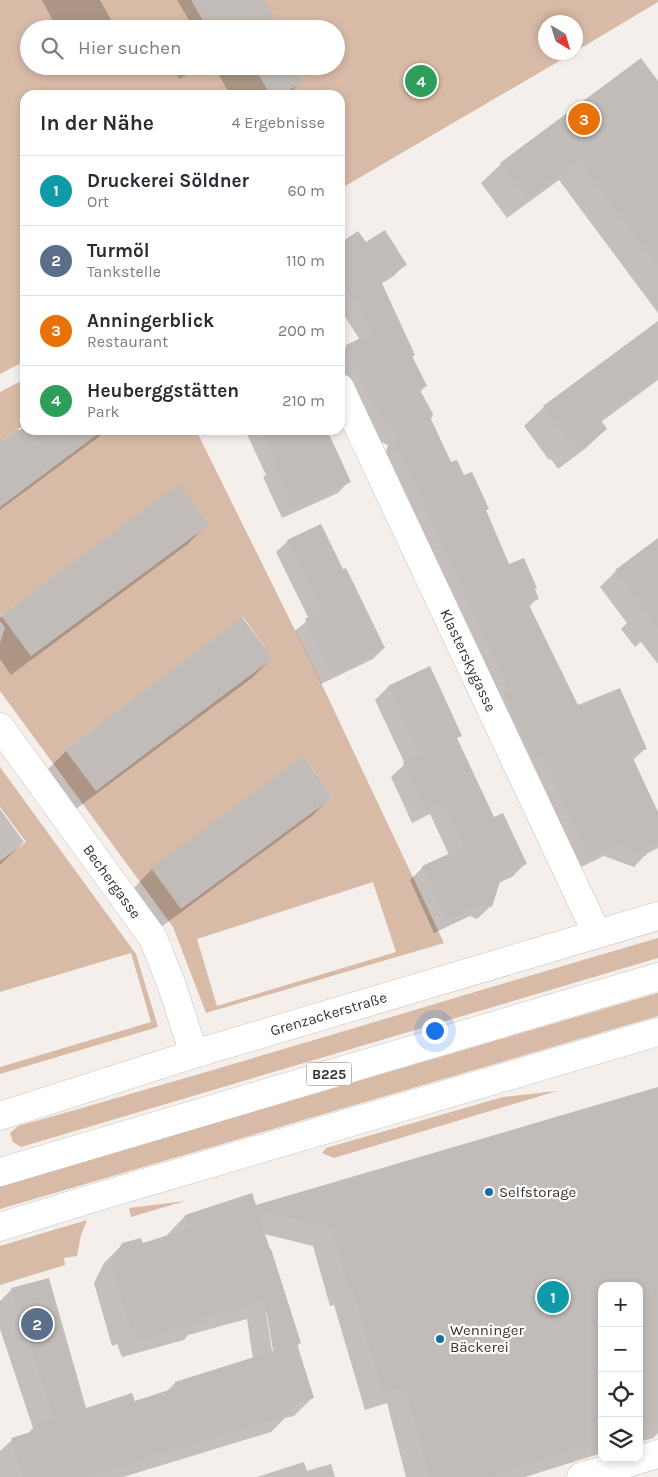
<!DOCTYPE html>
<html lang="de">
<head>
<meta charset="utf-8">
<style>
  :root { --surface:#fff; --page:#f7f7f7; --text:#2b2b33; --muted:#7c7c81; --line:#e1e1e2; --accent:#156f9f }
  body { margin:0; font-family:Karla,sans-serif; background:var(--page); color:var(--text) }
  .controls { position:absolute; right:15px; bottom:15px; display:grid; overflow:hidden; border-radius:10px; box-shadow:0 2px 8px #0003 }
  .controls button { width:45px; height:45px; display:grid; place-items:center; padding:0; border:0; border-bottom:1px solid var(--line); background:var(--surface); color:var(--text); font:25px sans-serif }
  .compass { position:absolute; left:538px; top:15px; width:45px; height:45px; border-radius:50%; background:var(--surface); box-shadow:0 2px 8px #0003; rotate:142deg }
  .you { position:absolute; left:434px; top:1030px; width:18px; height:18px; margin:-12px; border:4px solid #fff; border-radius:50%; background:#1a73e8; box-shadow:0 0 0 8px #1a73e833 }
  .badge { display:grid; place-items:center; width:32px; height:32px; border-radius:50%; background:var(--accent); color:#fff; font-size:16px; font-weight:700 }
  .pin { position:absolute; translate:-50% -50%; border:2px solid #fff; box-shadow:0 1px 5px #0006 }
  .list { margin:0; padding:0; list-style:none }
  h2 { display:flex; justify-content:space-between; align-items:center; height:65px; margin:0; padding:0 20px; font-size:21px }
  h2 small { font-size:16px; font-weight:400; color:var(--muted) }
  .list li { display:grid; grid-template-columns:32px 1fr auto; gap:15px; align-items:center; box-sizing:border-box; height:70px; padding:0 20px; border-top:1px solid var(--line) }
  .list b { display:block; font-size:19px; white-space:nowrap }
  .list p { margin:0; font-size:16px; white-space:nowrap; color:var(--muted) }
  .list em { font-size:16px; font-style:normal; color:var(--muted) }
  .icon { flex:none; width:28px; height:28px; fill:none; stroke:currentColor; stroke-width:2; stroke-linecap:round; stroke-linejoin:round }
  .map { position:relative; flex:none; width:658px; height:1477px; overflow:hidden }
  .search { position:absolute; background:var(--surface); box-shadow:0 2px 8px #0003; left:20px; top:20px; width:325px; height:55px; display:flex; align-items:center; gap:12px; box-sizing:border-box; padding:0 18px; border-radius:28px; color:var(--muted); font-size:19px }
  .panel { position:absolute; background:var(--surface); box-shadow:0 2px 8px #0003; left:20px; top:90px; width:325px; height:345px; border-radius:15px }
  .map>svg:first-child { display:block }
  .green { fill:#d7bba7; fill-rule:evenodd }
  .shadow { fill:#0003; fill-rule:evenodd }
  .building { fill:#c1bcb8 }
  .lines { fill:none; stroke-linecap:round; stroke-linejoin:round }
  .minor-casing { stroke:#c9c4c0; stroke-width:29 }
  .major-casing { stroke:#c9c4c0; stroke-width:29 }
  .minor { stroke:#fff; stroke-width:28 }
  .major { stroke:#fff; stroke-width:28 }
  .poi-dot { fill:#156f9f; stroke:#fefdfc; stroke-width:2 }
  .labels { text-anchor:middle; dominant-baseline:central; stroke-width:4.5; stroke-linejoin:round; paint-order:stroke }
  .shield { fill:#fefdfc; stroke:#71706f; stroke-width:1 }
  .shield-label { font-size:14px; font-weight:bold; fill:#353332 }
  .street-label { font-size:15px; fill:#353332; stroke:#fefdfc }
  .poi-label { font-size:15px; fill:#353332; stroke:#fefdfc; text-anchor:start }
</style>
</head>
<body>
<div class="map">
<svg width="658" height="1477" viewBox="0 0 658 1477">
  <rect width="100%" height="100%" fill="#f5efeb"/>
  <g class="green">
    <path d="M0,0H658V2L576,51V22H546V52L573,53L340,189V95H25V361L0,374ZM29,29H336V66H29Z"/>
    <path d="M25,379V424L0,443V392Z"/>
    <path d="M103,430H196L324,689L444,943L206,1013L173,927L0,691V643L5,628L0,621V507ZM179,485L208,525L31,656L1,615ZM243,617L273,658L233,688L65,750ZM303,756L333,797L220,880ZM373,882L396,952L217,1006L197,939Z"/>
    <path d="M0,767L136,954L158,1027L0,1074V1067L151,1022L131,953L0,992V861L26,842L0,807Z"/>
    <path d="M658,938V958L21,1147L13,1142L10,1133L18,1126C232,1066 445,1000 658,938Z"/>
    <path d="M658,993V1016L0,1209V1186Z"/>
    <path d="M557,1091L334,1158L322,1153L326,1148L503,1097Z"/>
    <path d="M185,1201L131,1217L129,1208Z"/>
    <path d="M87,1220L81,1235L77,1256L64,1258L65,1265L0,1285V1246Z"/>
  </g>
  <g class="shadow">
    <path d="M42,0H100L116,29H57Z"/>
    <path d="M177,0H263L193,27Z"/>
    <path d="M172,66H203L179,79Z"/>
    <path d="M214,66H292L301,83L292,91L286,95H230Z"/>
    <path d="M658,83V313L559,180L507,218L481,183L501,164Z"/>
    <path d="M340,244H365L405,264L394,276L381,284L414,355L412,357L425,386L420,392L429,419L450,464L463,477L487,509L485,511L509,566L534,589L537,598L529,607L577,707L645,749L633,760L658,815V848L646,854L634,867L604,856L577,869L384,457L388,445L375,439L365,421L340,368V353L347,346L360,340L340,309Z"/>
    <path d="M658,322V380L601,422L606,429L586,448L558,469L551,459L549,460L524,426L544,407Z"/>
    <path d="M25,426V430H108L0,510V445Z"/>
    <path d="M245,430H321L349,481L338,493L282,518L263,477L266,475Z"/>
    <path d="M179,486L207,525L188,544L11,675L0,659V618Z"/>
    <path d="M658,540V664L641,642L635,647L621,629L627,623L600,587L616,571Z"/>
    <path d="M288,541L343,571L384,648L373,659L321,684L295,631L309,619L276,552Z"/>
    <path d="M272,658L252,678L76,809L47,770L66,751Z"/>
    <path d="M388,687L460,735L456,739L494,818L525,864L512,877L498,883L491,906L477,919L470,916L434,933L410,880L423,867L449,855L430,814L412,823L391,777L405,764L375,700Z"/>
    <path d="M331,797L312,816L161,927L133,889L152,869Z"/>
    <path d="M0,809L24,842L0,865Z"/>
    <path d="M658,1124V1433L653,1438L639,1442V1286H602V1453L525,1477H406L387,1403L365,1410L334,1305L330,1306L313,1246L264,1234L300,1343L297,1346L312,1398L294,1416L285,1418L271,1432L123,1477H0V1451L12,1440L26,1435L33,1428L0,1329V1301L12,1289L85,1409L135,1403L166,1392L175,1383L253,1359L247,1319L188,1335L184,1340L122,1357L117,1344L112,1346L94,1283L104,1263L123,1244H143L167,1237V1235L185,1216L251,1194L255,1206ZM266,1312L269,1318L275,1357H273Z"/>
    <path d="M304,1462L307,1471L331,1464L335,1477H257Z"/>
  </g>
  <g class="building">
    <path d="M191,0H264L279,27L275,29H188L203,21Z"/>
    <path d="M641,58L658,81V267L579,161L527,199L500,163Z"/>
    <path d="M254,66H293L303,83L280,95H270Z"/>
    <path d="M385,230L407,265L381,281L415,355L412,356L427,386L420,390L433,414L431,419L451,462L457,460L464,475L472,472L489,509L486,510L509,564L524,558L537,588L535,589L539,599L528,603L578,705L620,688L647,749L631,754L658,812V843L649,847L646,856L616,846L589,859L548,770L546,771L539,756L534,759L504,694L509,691L401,454L394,444L399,434L386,427L378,409L376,410L346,345L374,332L340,280V243L358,231L366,242Z"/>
    <path d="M658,321V376L600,419L607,429L579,450L571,440L569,442L543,406Z"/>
    <path d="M17,430H103L0,506V443Z"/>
    <path d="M261,430H327L351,482L293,508L274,465L277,464Z"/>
    <path d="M179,484L209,525L31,656L1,615Z"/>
    <path d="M321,524L343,569L346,568L385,648L332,674L305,619L322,611L287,540Z"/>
    <path d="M658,538V628L615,570Z"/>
    <path d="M242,617L273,658L96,791L65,750Z"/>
    <path d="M430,666L462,736L457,738L494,817L503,813L527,864L502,875L492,907L484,904L447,921L422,866L464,847L444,802L426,811L403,763L420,755L388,686Z"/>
    <path d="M303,756L333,797L181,909L151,868Z"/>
    <path d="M658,1087V1424L639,1430V1286H602V1441L486,1477H430L405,1386L383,1393L352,1287L349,1288L331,1228L257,1210L270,1249H271L301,1343L297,1344L314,1398L289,1404L291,1414L84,1477H23L11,1438L37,1430L35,1424L54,1418L11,1288L49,1278L86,1408L132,1393L135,1401L175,1388V1382L273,1351L265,1302L203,1318L204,1321L140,1339L135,1327L131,1329L111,1264L122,1243L141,1238L143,1243L188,1229L185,1215L252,1193L256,1205Z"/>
  </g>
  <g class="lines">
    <g class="minor-casing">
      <g id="minor">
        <path id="s1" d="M340,388L597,934"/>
        <path id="s2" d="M0,727L153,938L171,983L194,1054"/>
        <path id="s3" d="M0,1116L194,1054L658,916"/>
        <path d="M581,1477L658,1454"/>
      </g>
    </g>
    <g class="major-casing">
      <g id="major">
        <path d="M0,1172L658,977"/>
        <path d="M0,1227L100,1196L658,1032"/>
      </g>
    </g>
    <use href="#minor" class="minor"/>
    <use href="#major" class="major"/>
  </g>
  <g class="poi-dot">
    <circle cx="489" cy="1192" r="5"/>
    <circle cx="440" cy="1339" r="5"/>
  </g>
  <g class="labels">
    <rect class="shield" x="306.5" y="1062.5" width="45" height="23" rx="4"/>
    <g class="shield-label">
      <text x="329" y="1074">B225</text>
    </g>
    <g class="street-label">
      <text stroke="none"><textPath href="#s1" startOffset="301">Klasterskygasse</textPath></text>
      <text stroke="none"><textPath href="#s2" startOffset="191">Bechergasse</textPath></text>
      <text stroke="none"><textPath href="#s3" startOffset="344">Grenzackerstraße</textPath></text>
    </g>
    <g class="poi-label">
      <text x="499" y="1192">Selfstorage</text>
      <text x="450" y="1330">Wenninger<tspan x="450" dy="17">Bäckerei</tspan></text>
    </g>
  </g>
</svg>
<div class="controls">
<button>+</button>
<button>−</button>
<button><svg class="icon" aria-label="locate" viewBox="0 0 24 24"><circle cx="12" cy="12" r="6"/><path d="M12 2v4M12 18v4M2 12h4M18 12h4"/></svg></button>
<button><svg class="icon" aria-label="layers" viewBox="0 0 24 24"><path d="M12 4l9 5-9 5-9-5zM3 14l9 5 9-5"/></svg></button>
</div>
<svg class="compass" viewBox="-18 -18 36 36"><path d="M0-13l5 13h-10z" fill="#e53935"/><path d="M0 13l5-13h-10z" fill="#7c7c81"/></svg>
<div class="you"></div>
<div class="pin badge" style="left:553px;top:1297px;background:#0f9aa8">1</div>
<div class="pin badge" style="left:37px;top:1324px;background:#5c6f8a">2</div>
<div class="pin badge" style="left:584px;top:119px;background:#e8710a">3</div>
<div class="pin badge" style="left:421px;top:81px;background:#2e9e5b">4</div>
<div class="search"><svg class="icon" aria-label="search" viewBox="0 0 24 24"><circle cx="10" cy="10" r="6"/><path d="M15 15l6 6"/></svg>Hier suchen</div>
<section class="panel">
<h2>In der Nähe<small>4 Ergebnisse</small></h2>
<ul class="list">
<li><span class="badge" style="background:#0f9aa8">1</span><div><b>Druckerei Söldner</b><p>Ort</p></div><em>60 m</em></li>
<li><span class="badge" style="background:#5c6f8a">2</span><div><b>Turmöl</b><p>Tankstelle</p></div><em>110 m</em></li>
<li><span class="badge" style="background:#e8710a">3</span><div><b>Anningerblick</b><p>Restaurant</p></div><em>200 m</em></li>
<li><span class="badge" style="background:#2e9e5b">4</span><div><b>Heuberggstätten</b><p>Park</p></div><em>210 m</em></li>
</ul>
</section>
</div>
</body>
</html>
